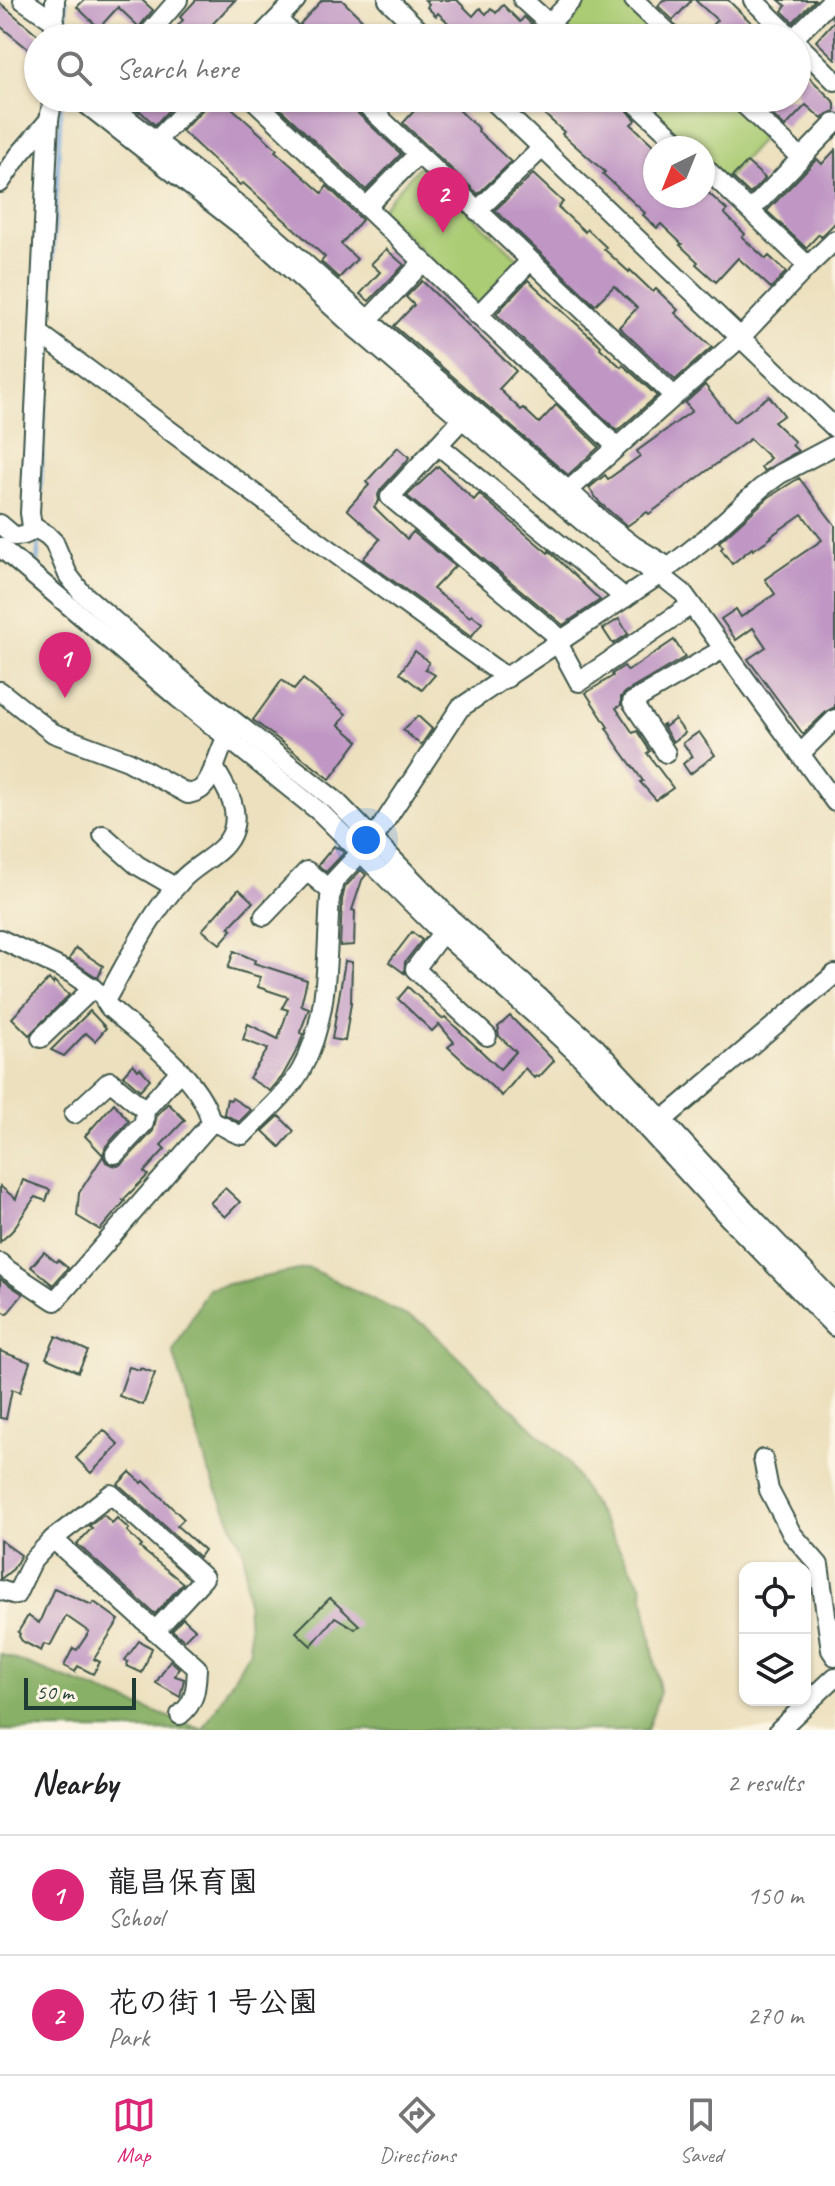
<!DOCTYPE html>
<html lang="en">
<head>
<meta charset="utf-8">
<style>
  :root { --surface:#fff; --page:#f6f6f6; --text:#202124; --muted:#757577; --line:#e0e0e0; --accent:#db2777 }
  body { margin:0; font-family:Caveat,"Klee One",sans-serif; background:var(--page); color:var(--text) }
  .controls { position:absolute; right:24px; bottom:24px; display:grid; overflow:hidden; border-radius:16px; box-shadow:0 2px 6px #0004 }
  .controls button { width:72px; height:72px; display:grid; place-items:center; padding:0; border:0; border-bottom:2px solid var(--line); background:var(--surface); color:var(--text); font:40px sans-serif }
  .compass { position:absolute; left:643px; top:136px; width:72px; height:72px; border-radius:50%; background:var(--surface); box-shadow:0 2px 6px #0004; rotate:223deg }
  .scale { position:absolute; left:24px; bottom:20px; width:112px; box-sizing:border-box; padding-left:8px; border:4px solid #1f3d34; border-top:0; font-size:22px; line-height:28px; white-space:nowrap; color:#1f3d34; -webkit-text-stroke:6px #fcf5e5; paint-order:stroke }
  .you { position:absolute; left:366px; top:840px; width:28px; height:28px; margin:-20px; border:6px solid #fff; border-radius:50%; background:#1a73e8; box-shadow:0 0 0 12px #1a73e833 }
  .badge { display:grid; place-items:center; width:52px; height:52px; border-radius:50%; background:var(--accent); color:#fff; font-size:26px; font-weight:700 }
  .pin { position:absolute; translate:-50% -66px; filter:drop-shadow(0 2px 4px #0008) }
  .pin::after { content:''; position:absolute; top:42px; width:28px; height:24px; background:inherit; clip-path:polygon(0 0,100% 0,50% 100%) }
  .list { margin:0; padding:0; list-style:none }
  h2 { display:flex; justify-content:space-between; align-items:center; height:104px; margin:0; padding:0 32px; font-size:34px }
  h2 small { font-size:26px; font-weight:400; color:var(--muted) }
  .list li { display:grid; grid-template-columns:52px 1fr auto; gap:24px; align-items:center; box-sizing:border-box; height:120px; padding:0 32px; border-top:2px solid var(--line) }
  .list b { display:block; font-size:30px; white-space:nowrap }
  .list p { margin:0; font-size:26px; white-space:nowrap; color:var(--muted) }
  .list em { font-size:26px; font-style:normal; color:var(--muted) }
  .icon { flex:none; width:44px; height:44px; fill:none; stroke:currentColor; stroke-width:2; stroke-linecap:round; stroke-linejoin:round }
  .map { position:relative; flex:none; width:835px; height:1730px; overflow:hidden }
  .search { position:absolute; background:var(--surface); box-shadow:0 2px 6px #0004; left:24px; right:24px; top:24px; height:88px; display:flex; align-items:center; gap:20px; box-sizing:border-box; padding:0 28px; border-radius:44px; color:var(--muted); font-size:30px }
  .sheet { height:344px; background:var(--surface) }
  nav { display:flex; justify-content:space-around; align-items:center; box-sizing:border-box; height:112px; border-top:2px solid var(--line); background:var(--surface); font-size:22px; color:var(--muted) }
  nav a { display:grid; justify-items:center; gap:4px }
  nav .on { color:var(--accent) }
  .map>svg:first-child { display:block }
  .green { fill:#abcc74; stroke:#658454; stroke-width:2 }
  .forest { fill:#88b066; stroke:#54764d; stroke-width:2 }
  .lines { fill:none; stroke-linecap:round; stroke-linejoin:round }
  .stream { stroke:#6ba4da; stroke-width:4 }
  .building { fill:#c097c4 }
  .minor-casing { stroke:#3e5549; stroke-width:22 }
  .minor { stroke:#fff; stroke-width:18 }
</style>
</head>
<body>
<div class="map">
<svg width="835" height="1730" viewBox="0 0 835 1730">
  <rect width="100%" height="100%" fill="#fcf5e5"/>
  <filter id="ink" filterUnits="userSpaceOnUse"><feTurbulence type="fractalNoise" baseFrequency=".0125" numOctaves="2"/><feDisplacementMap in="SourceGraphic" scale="16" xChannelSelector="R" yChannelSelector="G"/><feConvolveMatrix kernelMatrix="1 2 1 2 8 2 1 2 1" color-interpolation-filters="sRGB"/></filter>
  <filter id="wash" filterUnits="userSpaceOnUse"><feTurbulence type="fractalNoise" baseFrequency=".006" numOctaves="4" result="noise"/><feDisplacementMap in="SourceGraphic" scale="32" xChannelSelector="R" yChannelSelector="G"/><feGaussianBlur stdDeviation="1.8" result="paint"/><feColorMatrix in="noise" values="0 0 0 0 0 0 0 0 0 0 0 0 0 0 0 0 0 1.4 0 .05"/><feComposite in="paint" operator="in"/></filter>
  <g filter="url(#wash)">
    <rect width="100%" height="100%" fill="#ece0be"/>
    <g class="green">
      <path d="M588,0H622L662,38H572L564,30Z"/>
      <path d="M636,98H725L765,135L725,181L703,161V148H690Z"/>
      <path d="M419,166L522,262L479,306L380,210Z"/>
    </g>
    <g class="forest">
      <path d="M309,1268L425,1325L567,1461L642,1586L660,1692L647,1730H203L250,1650L244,1552L208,1470L173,1351L208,1288Z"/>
      <path d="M0,1654L203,1730H0Z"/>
    </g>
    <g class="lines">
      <g class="stream">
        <path d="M65,38L66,0"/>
        <path d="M49,332L61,105"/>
        <path d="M39,520L48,349"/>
        <path d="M11,543L58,585"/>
        <path d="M37,566L39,537"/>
        <path d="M308,791L327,806L346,826"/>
      </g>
    </g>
    <g id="blocks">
      <g class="building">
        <path d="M84,0H142L153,10L139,27L118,7L99,28L77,7Z"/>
        <path d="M196,0H235L206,31L214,38H167L183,20L180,17Z"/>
        <path d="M322,0H342L381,38H309L306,30L300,24Z"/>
        <path d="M425,0H457L473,16L480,8L486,14L491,8L496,13L503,5L520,22L524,17L546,38H464L438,13L436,16L427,7L429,4Z"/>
        <path d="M663,0H692L673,20L658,6Z"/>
        <path d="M695,0H728L767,38H700L717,20Z"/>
        <path d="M779,0H815L793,22L782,11L786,6Z"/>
        <path d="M0,3L38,35V57L0,26Z"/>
        <path d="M835,14V59L816,41L835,20L832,17Z"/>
        <path d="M797,65L835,103V111L827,114L822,119L806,105L785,127L755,98H797Z"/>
        <path d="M121,98H180L155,125L140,111L139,112Z"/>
        <path d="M209,98H240L232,108L277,149L275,151L322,193L327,186L362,220L341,244L357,259L339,278L321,262L325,257L289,224L243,183L240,185L182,131L206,106Z"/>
        <path d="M269,98H347L351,107L401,154L366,190Z"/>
        <path d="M426,98H452L461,107L458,109L479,129L478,131L511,162L478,194L403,123Z"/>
        <path d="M534,98H604L614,107L619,102L636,120L631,124L655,147V196H703V188L727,210L724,213L745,234L742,237L766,259L769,256L786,272L771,288L738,258L716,282L696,264L698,262L680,245L682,244L661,224L657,228L643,215L645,213L603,174L605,172L562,134L564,132L542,112L545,108Z"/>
        <path d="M835,150V223L821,237L819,234L806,248L767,211L817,159L822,164Z"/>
        <path d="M747,162L765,178L750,194L732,177Z"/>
        <path d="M533,174L563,202L558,207L585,232L587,229L606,247L604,249L629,272L630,270L653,292L656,289L678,310L675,313L712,347L675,380L619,327L637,308L614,286L595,305L495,210Z"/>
        <path d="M386,249L404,265L369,301L360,294L380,272L371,264Z"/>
        <path d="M528,280L601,346L600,348L621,367L623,365L657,396L617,431L496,314Z"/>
        <path d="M422,281L516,371L499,389L521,410L523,408L539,423L556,405L599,447L568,475L394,326L414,305L406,297Z"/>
        <path d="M705,385L734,422L769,396L784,415L774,422L795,442L792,445L798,451L764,471L761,467L770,458L750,439L649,514L647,512L627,526L600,503L589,488L605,475L608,479L640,456L637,451L692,411L685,403Z"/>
        <path d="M398,447L409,457L407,461L381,489L378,495L379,501L374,507L407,539L413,532L455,566L433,589L470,617L472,615L482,623L471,637L363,559L380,539L347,509L369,485L366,482Z"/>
        <path d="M438,466L474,500L479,494L548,553L549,551L600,600L563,625L407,496Z"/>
        <path d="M799,478L835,525V707L827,711L803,734L748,659L766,647L753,628L736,640L721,619L736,609L741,617L775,594L765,579L822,540L802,514L771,536L772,537L753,550L752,548L732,564L721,549L723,547L719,542L769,497Z"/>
        <path d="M619,619L628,634L613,644L603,629Z"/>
        <path d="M674,640L685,657L626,692L621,697V705L616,708L633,733L637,731L650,751L647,753L673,788L656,800L640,782L643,781L617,745L606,728L608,727L586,693L613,676L612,674L624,666L628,671Z"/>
        <path d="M415,651L429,662L425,669L435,675L422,690L400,673Z"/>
        <path d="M303,679L346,714L339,725L358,741L330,779L253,720L282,680L294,690Z"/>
        <path d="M418,716L432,729L421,745L403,730Z"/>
        <path d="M675,719L685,733L673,742L662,725L664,724L665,727Z"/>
        <path d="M699,732L715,755L690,774L683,764L692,756L683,743Z"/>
        <path d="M334,846L337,848L338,847L344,853L326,872L318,865Z"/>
        <path d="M361,870L366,875L362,880L352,910L355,911L354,945L340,946L342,900L345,887Z"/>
        <path d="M239,889L253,902L229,927L232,930L220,944L202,930Z"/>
        <path d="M412,932L422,940L405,962L404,973L389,962Z"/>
        <path d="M76,948L103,966L98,978L69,959Z"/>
        <path d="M234,951L255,960L254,963L307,980L301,1005L309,1008L300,1033L303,1034L299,1046L282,1077L270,1091L249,1078L268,1049L243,1040L248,1024L278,1039L288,1010L282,1008L288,997L258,987L260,977L228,968Z"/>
        <path d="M345,961L352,962L351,1003L345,1041L332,1039Z"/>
        <path d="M49,979L53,984L54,981L69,995L29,1035L12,1018Z"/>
        <path d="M408,987L442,1019L445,1017L500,1069L516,1052L499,1036L498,1031L499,1029L498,1027L510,1016L554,1061L539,1077L536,1076L534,1078L525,1068L502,1096L448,1047L454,1042L439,1024L432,1031L398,999Z"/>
        <path d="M90,1011L106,1028L95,1041L86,1033L64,1056L51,1050Z"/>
        <path d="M133,1064L138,1070L140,1068L150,1079L140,1090L123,1075Z"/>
        <path d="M232,1098L251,1110L239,1122L224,1114L227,1099L230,1100Z"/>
        <path d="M114,1103L129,1121L106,1146L103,1155L85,1136Z"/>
        <path d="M168,1103L185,1120L161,1145L165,1149L144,1172L148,1175L123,1200L125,1201L100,1230L77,1216L79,1193L103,1156L106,1162L112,1165L118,1166L124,1162L153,1131L157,1115Z"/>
        <path d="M279,1116L294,1131L280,1147L263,1131Z"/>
        <path d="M23,1180L50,1190L46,1201L35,1197L12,1231L0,1242V1186L16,1199Z"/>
        <path d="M225,1188L240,1202L225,1217L210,1203Z"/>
        <path d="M44,1252L56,1262L58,1260L68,1268L53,1285L31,1267Z"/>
        <path d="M0,1279L23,1294L7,1314L0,1309Z"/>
        <path d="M56,1336L88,1351L78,1372L46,1358Z"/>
        <path d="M0,1351L30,1362L20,1392L12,1389L6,1419L0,1418Z"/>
        <path d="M129,1367L140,1370V1368L155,1373L143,1405L119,1396Z"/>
        <path d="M104,1430L119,1445L91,1473L76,1458Z"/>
        <path d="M130,1472L142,1483L144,1481L184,1519L177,1526L204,1550L199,1557L118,1484Z"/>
        <path d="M104,1515L112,1523L117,1518L129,1529L127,1531L142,1546L140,1548L183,1583L155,1614L77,1544L92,1528L89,1526Z"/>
        <path d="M0,1540L21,1555L13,1569L2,1578H0Z"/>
        <path d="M54,1588L92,1605L94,1602L119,1620L94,1659L100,1662L93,1674L78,1666L75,1672L64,1666L73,1648L77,1650L89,1632L66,1616L50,1646L44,1644L41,1651L22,1641L19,1636L20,1634L18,1632L28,1616L39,1623Z"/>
        <path d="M330,1598L359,1625L355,1629L335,1617L311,1646L296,1632Z"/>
        <path d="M183,1618L195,1629L184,1640L172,1630Z"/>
        <path d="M139,1641L152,1648L142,1673L127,1666L128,1662L125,1660Z"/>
        <path d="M170,1660L179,1668L175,1676L184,1679L180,1697L156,1683Z"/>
      </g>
    </g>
  </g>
  <g filter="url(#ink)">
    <use href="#blocks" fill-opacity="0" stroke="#3e5549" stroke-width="2"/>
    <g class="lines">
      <g class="minor-casing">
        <g id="minor">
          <path d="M23,0L55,22"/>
          <path d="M388,0L427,38"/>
          <path d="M523,0L565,38"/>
          <path d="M634,0L674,38"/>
          <path d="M753,0L792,38"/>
          <path d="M278,20L297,38"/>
          <path d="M549,24L572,0"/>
          <path d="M54,38L55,0"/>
          <path d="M145,38L178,0"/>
          <path d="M259,38L296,0"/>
          <path d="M794,38L832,0"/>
          <path d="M797,43L835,81"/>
          <path d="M101,98L246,211L368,320L569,491L604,523L634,546L662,563"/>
          <path d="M252,98L617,447"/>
          <path d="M359,98L674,396"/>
          <path d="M490,98L835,428"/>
          <path d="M630,98L684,148"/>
          <path d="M737,98L801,158"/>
          <path d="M86,104L257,238L359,331L596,533L628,557L659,574L683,593L835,802"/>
          <path d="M156,141L197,98"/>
          <path d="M703,166L808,266"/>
          <path d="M0,183L19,155L49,120"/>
          <path d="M366,207L418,154"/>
          <path d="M751,210L835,123"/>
          <path d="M477,211L542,148"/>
          <path d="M478,315L530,261"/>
          <path d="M368,320L423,262"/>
          <path d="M39,333L318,541L507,678"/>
          <path d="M462,419L390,497L562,640"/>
          <path d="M438,445L625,598"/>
          <path d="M560,498L740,338L808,266L835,240"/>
          <path d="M0,524L14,536C33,535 33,531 30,513L49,120L53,98"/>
          <path d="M32,526L47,535L54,542L68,575L81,592L183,681L336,801L451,919L596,1048L740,1204L835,1303"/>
          <path d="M0,547L178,698L321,813L442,933L550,1028L582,1058L728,1217L835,1327"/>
          <path d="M558,643L579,682L691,605"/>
          <path d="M0,691L53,733L128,761L188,794C192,793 197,792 201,789C215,778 219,745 231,730"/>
          <path d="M666,753L632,702L723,649"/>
          <path d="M800,754L835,719"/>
          <path d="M103,835L137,865L175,887"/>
          <path d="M264,916L307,871L332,892"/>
          <path d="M448,925L415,969L487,1036"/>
          <path d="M0,939L71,973L106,998"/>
          <path d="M41,1038L93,988"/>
          <path d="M74,1114L110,1081L145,1110L180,1071"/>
          <path d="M663,1120L835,974"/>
          <path d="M211,1123C204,1080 141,1036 109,1007L105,1001C128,961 149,915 181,881C196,863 226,854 233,830C240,807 225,787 214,767"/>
          <path d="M115,1154L144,1123L145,1110"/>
          <path d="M0,1263L8,1270L55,1301L211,1123C227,1124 228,1133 243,1135C263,1114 287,1095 301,1070C330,1018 326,955 330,898L334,881L374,838L460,708L662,573L706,538L761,488L780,474L835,445"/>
          <path d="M763,1459L769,1490L792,1534L819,1565L831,1650L835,1656"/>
          <path d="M53,1539L111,1494L204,1578L155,1631"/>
          <path d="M0,1590L16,1595L33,1560L53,1539L197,1668C196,1688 196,1702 180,1715"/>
          <path d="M779,1730L835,1677"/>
        </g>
      </g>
      <use href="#minor" class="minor"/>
    </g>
  </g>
</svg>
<div class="controls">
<button><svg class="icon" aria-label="locate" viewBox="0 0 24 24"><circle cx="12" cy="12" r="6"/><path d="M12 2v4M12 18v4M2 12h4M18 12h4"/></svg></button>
<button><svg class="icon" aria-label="layers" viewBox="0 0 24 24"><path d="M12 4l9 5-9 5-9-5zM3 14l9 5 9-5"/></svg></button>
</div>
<svg class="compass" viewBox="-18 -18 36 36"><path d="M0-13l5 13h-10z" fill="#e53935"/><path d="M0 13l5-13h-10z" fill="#757577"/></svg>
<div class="scale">50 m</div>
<div class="you"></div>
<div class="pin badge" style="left:65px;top:698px">1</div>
<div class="pin badge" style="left:443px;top:233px">2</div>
<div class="search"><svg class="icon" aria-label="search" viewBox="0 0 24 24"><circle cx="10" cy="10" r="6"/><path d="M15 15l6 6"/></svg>Search here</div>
</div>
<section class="sheet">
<h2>Nearby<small>2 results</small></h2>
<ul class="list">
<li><span class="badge">1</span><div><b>龍昌保育園</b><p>School</p></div><em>150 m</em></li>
<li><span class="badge">2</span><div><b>花の街１号公園</b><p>Park</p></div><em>270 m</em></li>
</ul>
</section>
<nav>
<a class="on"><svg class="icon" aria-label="map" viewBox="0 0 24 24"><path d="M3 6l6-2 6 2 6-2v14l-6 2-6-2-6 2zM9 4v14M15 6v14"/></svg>Map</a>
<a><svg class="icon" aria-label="directions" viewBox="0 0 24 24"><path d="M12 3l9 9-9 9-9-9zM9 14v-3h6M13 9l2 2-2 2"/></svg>Directions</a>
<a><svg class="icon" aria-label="saved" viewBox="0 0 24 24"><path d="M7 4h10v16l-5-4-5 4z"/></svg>Saved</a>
</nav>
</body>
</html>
